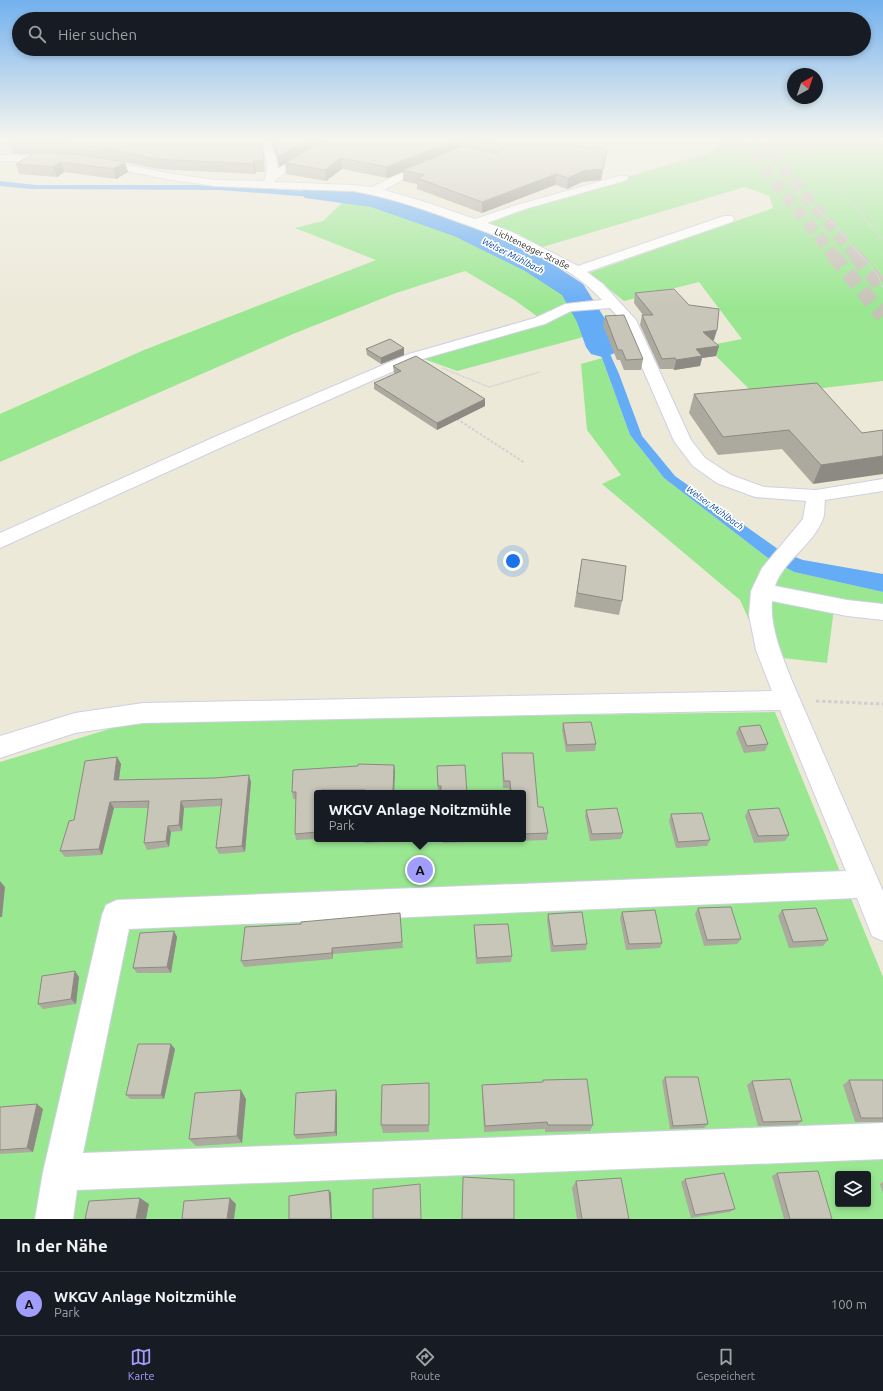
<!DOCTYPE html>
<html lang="de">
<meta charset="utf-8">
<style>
:root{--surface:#171b24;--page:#242831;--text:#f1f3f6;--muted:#9ea1a6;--line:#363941;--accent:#a19dfa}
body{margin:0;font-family:Ubuntu,sans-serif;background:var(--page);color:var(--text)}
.controls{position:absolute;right:12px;bottom:12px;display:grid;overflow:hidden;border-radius:4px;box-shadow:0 2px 6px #0003}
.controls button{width:36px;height:36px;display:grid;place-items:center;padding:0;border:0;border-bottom:1px solid var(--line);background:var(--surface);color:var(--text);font:20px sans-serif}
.compass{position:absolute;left:787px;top:68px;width:36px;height:36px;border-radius:50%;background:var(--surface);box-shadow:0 2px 6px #0003;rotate:40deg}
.you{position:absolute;left:513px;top:561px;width:14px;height:14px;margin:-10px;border:3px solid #fff;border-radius:50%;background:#1a73e8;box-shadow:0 0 0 6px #1a73e833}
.badge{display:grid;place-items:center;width:26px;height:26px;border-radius:50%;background:var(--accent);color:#111;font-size:13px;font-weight:700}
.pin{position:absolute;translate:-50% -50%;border:2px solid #fff;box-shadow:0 1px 4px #0006}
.popup{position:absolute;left:314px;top:790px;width:212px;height:52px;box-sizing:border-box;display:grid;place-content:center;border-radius:4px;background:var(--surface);filter:drop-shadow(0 1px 3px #0005);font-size:13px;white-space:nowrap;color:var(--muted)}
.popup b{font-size:15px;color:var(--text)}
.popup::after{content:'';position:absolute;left:50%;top:100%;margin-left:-8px;border:8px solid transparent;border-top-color:var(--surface)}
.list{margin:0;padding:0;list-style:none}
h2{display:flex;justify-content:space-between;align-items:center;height:52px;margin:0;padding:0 16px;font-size:17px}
h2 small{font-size:13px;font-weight:400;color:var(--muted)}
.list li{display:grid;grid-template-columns:26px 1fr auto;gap:12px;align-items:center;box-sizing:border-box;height:64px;padding:0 16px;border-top:1px solid var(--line)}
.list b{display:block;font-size:15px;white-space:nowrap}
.list p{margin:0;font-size:13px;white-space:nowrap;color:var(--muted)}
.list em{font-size:13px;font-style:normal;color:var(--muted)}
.icon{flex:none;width:22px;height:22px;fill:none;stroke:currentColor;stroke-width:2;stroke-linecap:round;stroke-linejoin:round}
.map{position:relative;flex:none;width:883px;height:1219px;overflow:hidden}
.search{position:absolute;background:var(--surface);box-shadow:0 2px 6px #0003;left:12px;right:12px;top:12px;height:44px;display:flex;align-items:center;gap:10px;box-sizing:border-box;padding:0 14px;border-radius:22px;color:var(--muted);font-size:15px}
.sheet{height:116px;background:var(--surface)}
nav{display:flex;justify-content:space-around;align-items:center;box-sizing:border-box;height:56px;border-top:1px solid var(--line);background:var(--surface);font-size:11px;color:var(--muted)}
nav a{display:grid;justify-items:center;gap:2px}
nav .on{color:var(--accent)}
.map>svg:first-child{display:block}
</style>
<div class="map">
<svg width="883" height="1219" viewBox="0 0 883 1219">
<rect width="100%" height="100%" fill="#ece9d9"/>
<path fill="#9ae792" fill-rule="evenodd" d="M717,138H883V381L756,396L706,346L742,339L699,282L624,301L589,273L773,208L769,196L745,187L539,248L479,221L708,153L718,147Z
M343,202L369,203L458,232L528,265L567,290L578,306L591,335L457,371L416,356L542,320L516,301L465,271L396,293L293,334L0,462V414L144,350L376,260L295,228L323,221Z
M602,358L630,435L664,478L768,558L794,572L883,592V607L835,601L827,663L765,656L740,600L602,484L621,475L587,430L581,364Z
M775,712L883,977V1219H0V762L136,721ZM317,793H523V839H317ZM838,1174H868V1204H838Z"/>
<path fill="#65acf6" d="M0,181L36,185H198L308,191L375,200L463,231L535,265L573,290L589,307L619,374L642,436L675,476L782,552L803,560L883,574V592L794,572L768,558L664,478L630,435L602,358L578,306L567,290L528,265L458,232L369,203L338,201L311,197L220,190L31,189L0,186Z"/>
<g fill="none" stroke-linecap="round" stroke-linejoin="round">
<path fill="#65acf6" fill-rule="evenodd" d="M313,186L383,195L472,226L545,259L583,284L607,322L618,347L613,354L602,357L591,354L586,347L577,322L562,295L525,271L454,236L371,207L305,198L301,193L305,188Z"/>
<path stroke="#c5c3b6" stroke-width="12" stroke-dasharray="12 5.5" stroke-linecap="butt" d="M744,138L777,184L834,256
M761,138L805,195L856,256"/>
<path stroke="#c5c3b6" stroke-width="15" stroke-dasharray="15 8" stroke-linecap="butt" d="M833,255L883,316
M855,255L883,288"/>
<g stroke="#d0cfe3" stroke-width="2">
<path id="minor" d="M257,138H267L275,155L278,169C299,156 329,136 354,138L352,140L311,157L276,179L274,182L354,185L372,187L396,175L427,163H435L436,165L435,167L404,179L384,190L422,201L475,219L517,205L619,176H627L628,178L627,180L525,209L487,223L512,232L578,266L724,216H732L734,219L732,222L587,272L603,284L636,320L691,440L705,458L731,475L764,487L816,490L883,479V491L825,500C824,506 825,514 823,519C813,545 784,560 775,586L847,600L883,604V620L847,616L772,601C770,629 782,655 792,681L883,891V941L872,936L857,898L129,929L83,1153L883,1123V1159L77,1190L73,1219H35L43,1172L102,915L106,905L117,900L846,871L780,710L143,723L75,733L0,758V736L75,713L143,703L772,691L756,650L749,615L751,591L762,568L803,519L806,501L755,497L717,483L693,466L674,441L622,321L610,308L571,311L545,324L419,360L231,443L0,548V533L219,435L409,354L535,318L565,304L602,300C567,261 502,237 453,220C421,208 388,197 354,191L215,186L172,180L97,165L92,162L97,159L172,174L215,180L264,181C271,166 265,152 257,138Z
M0,155L55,156L60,159L55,162L0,161Z"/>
</g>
<path stroke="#d0d0d0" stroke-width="1.5" stroke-dasharray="1.5 1" stroke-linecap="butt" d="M759,138L774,151L787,168L790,180L802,198L833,223L877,274L883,288
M797,138L883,240
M639,173L715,153L725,148L722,138
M442,368L489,387L540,372"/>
<path stroke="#d0d0d0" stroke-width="2" stroke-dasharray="2.5 2" stroke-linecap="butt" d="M457,419L525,463"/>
<path stroke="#d0d0d0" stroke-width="3" stroke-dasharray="3.5 2.5" stroke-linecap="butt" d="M816,701L883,704"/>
<use href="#minor" fill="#fff" fill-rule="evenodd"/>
</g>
<path fill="#aca99f" d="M259,138L265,170V172H256L255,174L158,169L125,162L128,172L116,179L64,172L57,177L19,174L16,164L33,154H13L10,143Z
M269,138H496L500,139L607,150L601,180L582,182L567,189L555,185L482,213L417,189V184L403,181V172L387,178L342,169L326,181L286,174L285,163H286L279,167L276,154Z
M635,293L714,340H713L716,356L702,358L700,366L674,370L673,369H660L640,325L642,315H643L634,303Z
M605,316L643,359L641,370H624L620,360H617L603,326Z
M404,348V355L381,364L367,355L366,349Z
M393,366L485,406L437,430L374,389V383L395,374L394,373Z
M694,394L862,433L813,484L782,449L718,455L689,413Z
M582,559L622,601L619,615L574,607Z
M563,723L596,744L595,751L566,752L562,730Z
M739,727L768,744L765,751L744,753L736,733Z
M502,753L538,807L548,833L547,840L515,841V839H523V793H509V788H503L502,760Z
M117,757L121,764L119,780L251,782L245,852L219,854L216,848L221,806L184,808L182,831L171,832L169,847L147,850L144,843L148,808H114L102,855L65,857L60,851L74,820Z
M394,765L395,771L394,793H317V839L296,840L295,834L296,799H293L292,792Z
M437,773L467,793H438Z
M586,810L623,833L621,839L590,841L585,816Z
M748,810L789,835L785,841L754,843L745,816Z
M671,814L710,840L707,846L676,848L669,821Z
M364,839H402V841L365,843Z
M443,839H471V842L443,843Z
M698,908L741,939L737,944L704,946L695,914Z
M782,910L828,940L823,946L789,948L778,916Z
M622,912L662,943L660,948L626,950L620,918Z
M400,913L403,948L333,954V959L244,967L241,961L301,924Z
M548,914L587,944L586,950L551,952L547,920Z
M474,925L512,956L511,962L476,964L474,931Z
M174,931L177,937L171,973H137L133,968Z
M79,977L76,1004L43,1009L38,1004Z
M175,1049L164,1099H130L126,1095Z
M665,1077L708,1124L704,1128L670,1129L662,1081Z
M543,1080L593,1125L590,1131L545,1132V1129L484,1132L482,1091V1085L543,1082Z
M849,1080H883V1122H855L843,1085Z
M752,1081L802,1121L797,1125L758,1126L747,1085Z
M336,1090L337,1095V1136L296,1139L294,1135Z
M429,1092V1132L383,1133L381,1125Z
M246,1099L242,1143L196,1146L189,1139Z
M0,1107L43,1109L33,1152L0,1154Z
M777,1173L832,1219H784L772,1176Z
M685,1179L735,1209L730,1212L691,1218L681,1182Z
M576,1181L629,1219H577L572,1188Z
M883,1182V1193L880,1184Z"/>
<path fill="#8c8a82" d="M312,138H340L324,142L279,167L278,156Z
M461,138H462V148L403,170V172L387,178L386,167Z
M607,150L601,180L582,182L567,189L568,178Z
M341,158L342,169L326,181L325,170Z
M254,161L256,172L255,174L253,164Z
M61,162L64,172L57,177L53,167Z
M125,162L128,172L116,179L113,169Z
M556,174L555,185L482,213V202Z
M717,330L714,340L701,342L703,332Z
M719,346L716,356L702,358L700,366L674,370L676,360L696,349Z
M404,348V355L381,364V358Z
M485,399V406L437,430V423Z
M883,456V474L813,484L821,465Z
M117,757L121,764L118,786L114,780Z
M394,765L395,771L394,793H393Z
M249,775L251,782L245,852L242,846Z
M181,801L184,808L182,831L179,825Z
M110,802L114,808L102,855L99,849Z
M168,826L171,832L169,847L166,841Z
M0,881L5,887L2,917H0Z
M174,931L177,937L171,973L167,967Z
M332,948L333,954V959L332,953Z
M75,971L79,977L76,1004L71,999Z
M171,1044L175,1049L164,1099L161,1095Z
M241,1090L246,1099L242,1143L237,1136Z
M336,1090L337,1095V1136L335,1132Z
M37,1104L43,1109L33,1152L27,1148Z
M329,1190L331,1193L332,1219H331Z
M140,1198L149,1204L146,1219H136Z
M230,1198L236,1204L234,1219H227Z"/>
<path fill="#c8c5b9" stroke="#8c8a82" d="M18,138H259L262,144L264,159V161H254L253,164L155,159L115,150L74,144L10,143Z
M272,138H312L278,156L275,144Z
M335,138H461L386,167L341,158L325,170L285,163L311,148Z
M466,138H496L500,139L502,138H546L590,148L593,146L607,150L603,169L583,171L568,178L556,174L482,202L417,178L424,175L403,170L463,146L497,153L504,149L502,145Z
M34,153L74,154L125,162L113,169L61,162L53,167L16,164Z
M674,289L689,305L719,309L717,330L703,332L719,346L696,349L702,356L676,360L675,358L662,359L642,315H653L635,293Z
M624,315L643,359L626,360L622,350H618L605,316Z
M390,339L404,348L381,358L366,349Z
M416,356L485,399L437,423L374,383L401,371L393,366Z
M817,383L862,433L883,430V456L821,465L789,430L723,437L694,394Z
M582,559L626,566L622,601L577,593Z
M591,722L596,744L567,745L563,723Z
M760,725L768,744L747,746L739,727Z
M502,753H533L538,807H543L548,833L523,834V793H511L510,781H504Z
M117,757L114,780L215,778L249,775L242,846L216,848L222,799L181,801L179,825L168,826L166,841L144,843L149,801L110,802L99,849L60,851L69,821L74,820L85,761Z
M358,764L394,765L393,793H365V790H321V793H317V832L295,834L296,792H292L293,770L358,766Z
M465,765L467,793H441V786H438L437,766Z
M617,808L623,833L592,834L586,810Z
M779,808L789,835L758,836L748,810Z
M702,813L710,840L678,842L671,814Z
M731,907L741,939L707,940L698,908Z
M816,908L828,940L793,942L782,910Z
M655,910L662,943L629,944L622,912Z
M582,912L587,944L553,946L548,914Z
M400,913L402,942L332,948V953L241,961L245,927L301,924V922Z
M508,924L512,956L477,958L474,925Z
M174,931L167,967L133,968L140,933Z
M75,971L71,999L38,1004L42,976Z
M138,1044H171L161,1095H126Z
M665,1077H698L708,1124L673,1126Z
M587,1079L593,1125H548L547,1122L485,1126L482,1085L543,1082V1080Z
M790,1079L802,1121L763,1122L752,1081Z
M849,1080H883V1118H861Z
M429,1083V1125H381L382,1085Z
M241,1090L237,1136L189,1139L195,1093Z
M336,1090L335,1132L294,1135L296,1093Z
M37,1104L27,1148L0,1150V1107Z
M818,1171L832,1219H790L777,1173Z
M724,1173L735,1209L695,1215L685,1179Z
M463,1177L514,1180V1219H462Z
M621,1178L629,1219H582L576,1181Z
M420,1184L421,1219H373V1189Z
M329,1190L331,1219H289V1196Z
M140,1198L136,1219H85L89,1201Z
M230,1198L227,1219H182L184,1201Z"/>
<linearGradient id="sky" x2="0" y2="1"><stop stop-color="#73b1ee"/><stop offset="0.45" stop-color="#f6f5ee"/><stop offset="1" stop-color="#f6f5ee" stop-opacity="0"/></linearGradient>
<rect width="883" height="308" fill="url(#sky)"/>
<g text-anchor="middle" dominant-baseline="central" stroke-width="3.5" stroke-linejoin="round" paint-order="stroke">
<g font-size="9" fill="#292929" stroke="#fff">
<text transform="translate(532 249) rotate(26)">Lichtenegger Straße</text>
</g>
<g font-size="9" font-style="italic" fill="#0445a1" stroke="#fff">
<text transform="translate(513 256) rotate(27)">Welser Mühlbach</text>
<text transform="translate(715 508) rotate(36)">Welser Mühlbach</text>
</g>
</g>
</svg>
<div class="controls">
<button><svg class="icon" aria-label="layers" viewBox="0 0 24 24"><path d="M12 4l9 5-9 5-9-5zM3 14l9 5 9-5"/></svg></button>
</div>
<svg class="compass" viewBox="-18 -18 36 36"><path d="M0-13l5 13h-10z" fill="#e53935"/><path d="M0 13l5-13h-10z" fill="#9ea1a6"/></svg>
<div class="you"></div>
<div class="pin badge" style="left:420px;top:870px">A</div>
<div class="popup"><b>WKGV Anlage Noitzmühle</b>Park</div>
<div class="search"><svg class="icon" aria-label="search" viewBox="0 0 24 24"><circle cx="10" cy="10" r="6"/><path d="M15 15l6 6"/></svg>Hier suchen</div>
</div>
<section class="sheet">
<h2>In der Nähe<small></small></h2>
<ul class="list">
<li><span class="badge">A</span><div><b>WKGV Anlage Noitzmühle</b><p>Park</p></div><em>100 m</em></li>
</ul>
</section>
<nav>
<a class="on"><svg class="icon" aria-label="map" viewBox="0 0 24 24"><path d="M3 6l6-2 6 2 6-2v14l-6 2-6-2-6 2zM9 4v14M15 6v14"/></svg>Karte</a>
<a><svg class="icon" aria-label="directions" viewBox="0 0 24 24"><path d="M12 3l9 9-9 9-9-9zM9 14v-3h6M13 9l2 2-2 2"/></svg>Route</a>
<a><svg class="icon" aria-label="saved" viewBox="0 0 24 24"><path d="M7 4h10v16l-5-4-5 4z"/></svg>Gespeichert</a>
</nav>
